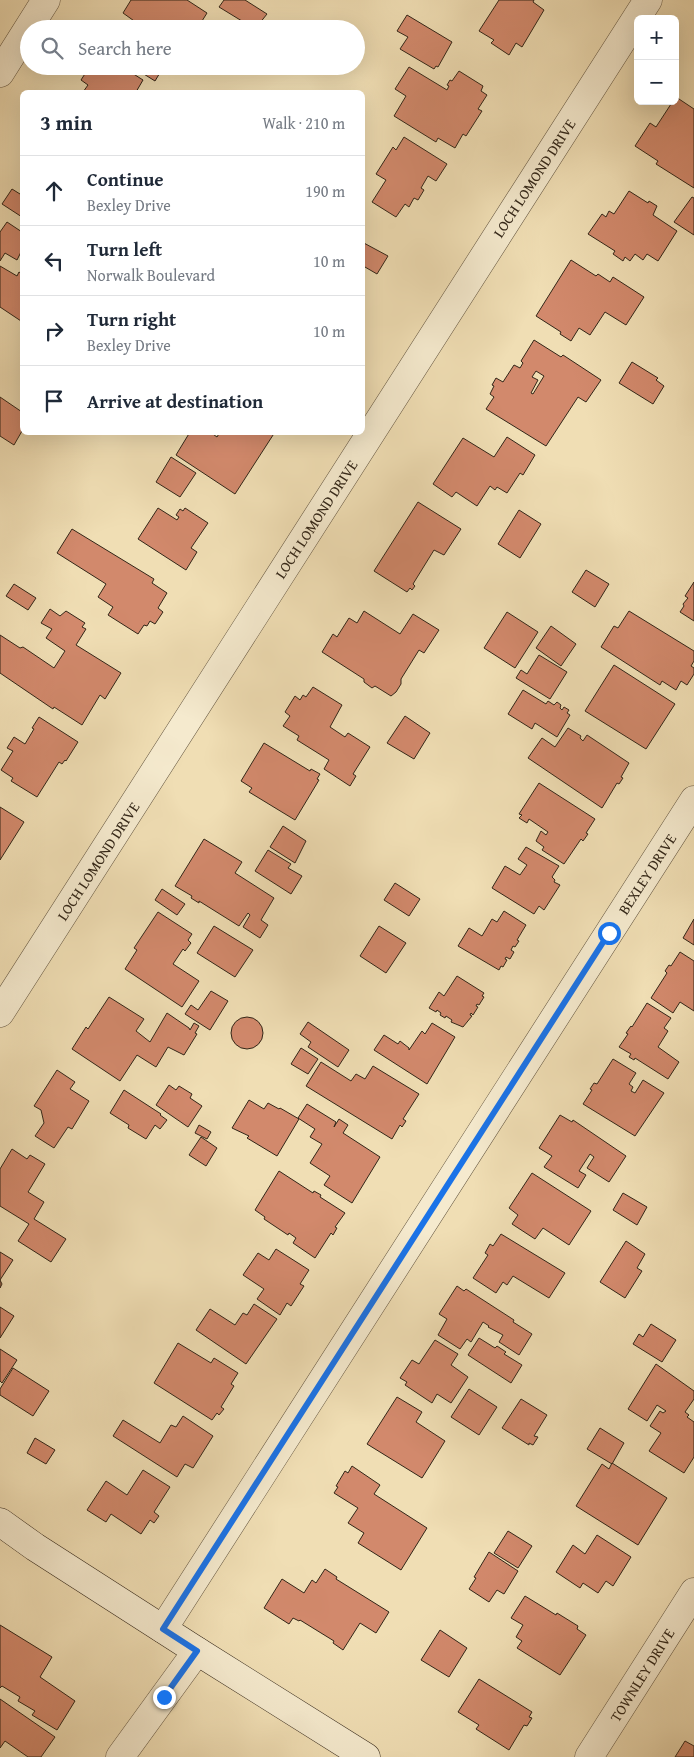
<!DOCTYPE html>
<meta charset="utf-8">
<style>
:root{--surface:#fff;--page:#f2f2f3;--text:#1f2937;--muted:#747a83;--line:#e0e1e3}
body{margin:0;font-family:"Gentium Book Plus",serif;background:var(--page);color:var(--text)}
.controls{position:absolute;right:15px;top:15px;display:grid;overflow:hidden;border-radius:8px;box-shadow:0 5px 20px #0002}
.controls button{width:45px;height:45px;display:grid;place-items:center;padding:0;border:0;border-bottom:1px solid var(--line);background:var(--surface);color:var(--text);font:25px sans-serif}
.stop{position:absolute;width:15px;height:15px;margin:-11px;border:4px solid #1a73e8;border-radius:50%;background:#fff}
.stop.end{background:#1a73e8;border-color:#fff;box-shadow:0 1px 5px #0008}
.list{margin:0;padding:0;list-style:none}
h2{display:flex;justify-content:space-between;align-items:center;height:65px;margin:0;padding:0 20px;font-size:21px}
h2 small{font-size:16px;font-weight:400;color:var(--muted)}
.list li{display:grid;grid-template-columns:32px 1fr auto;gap:15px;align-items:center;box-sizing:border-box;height:70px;padding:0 20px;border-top:1px solid var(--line)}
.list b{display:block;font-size:19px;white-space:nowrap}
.list p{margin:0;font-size:16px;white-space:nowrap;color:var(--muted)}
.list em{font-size:16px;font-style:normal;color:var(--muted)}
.icon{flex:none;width:28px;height:28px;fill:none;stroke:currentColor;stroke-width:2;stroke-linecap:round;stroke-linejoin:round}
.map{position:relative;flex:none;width:694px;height:1757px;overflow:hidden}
.search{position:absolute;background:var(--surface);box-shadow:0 5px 20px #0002;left:20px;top:20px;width:345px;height:55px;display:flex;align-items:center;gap:12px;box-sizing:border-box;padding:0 18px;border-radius:28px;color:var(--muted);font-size:19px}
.panel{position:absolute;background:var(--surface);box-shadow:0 5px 20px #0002;left:20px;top:90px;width:345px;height:345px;border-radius:8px}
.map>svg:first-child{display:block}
</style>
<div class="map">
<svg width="694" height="1757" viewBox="0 0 694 1757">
<rect width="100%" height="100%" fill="#f0deb4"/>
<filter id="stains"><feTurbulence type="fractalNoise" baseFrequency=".004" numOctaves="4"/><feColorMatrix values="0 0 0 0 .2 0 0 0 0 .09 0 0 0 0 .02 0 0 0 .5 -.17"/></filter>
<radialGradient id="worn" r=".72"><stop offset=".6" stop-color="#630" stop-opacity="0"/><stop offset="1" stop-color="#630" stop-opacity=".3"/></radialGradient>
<path fill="#d2896c" stroke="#322618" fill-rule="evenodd" d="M131,0H187L207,13L197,29H134L137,23L123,13Z
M224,0H245L267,14L255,29L219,7Z
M499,0H534L533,2L544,10L522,47L516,43L509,55L491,43L494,40L479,31Z
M407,15L452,42L438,67L436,66L434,69L400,49L408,37L397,31Z
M90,66H121L143,80L136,92H83L88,85L81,80Z
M131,66H164L155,81Z
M409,67L447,90L449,86L447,85L450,80L452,81L459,71L483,86L481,91L487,95L478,109L482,111L466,136L463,134L455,148L438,138L436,142L394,116L406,96L395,89Z
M676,97L694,109V188L656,164L658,161L635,146L650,123L656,127L673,101H675Z
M404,137L447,164L436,181L428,176L421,188L424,190L418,200L414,198L409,207L405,204L396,217L372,202L386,180L376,174L393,147L396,150Z
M12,189L20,194L22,190V217L2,204Z
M629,191L648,203L649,201L657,206L653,215L677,231L658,261L647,254L643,260L635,254L630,261L625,257L623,261L613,254L615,251L588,234L602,214L606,217L609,211L614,214Z
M692,197L694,198V235L674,222Z
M7,222L22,232V250L17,260L5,253L0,261V232Z
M362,242L388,256L377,274L365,267L362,271Z
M571,260L596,276L598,274L610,282L613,277L644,297L626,325L605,312L590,335L579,328L571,341L560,334L561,332L536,316Z
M0,266L17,276L19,272L22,274V318L21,321L0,307Z
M534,340L561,357L563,355L601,380L586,402L578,397L546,446L486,409L494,397L490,394L494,386L492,385L496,378L503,382L514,365L520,368L523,363L521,361ZM536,371L544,376L533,394L531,393L538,380L532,377Z
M632,362L658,378L656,380L664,386L653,404L619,383Z
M0,397L22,412V431L14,445L0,436Z
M190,432H210L217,437L220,432H275L235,494L176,455Z
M507,437L535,455L523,475L520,473L507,493L497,487L495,490L490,486L477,506L456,492L452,497L433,484L463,438L494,457Z
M171,457L196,473L180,497L156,482Z
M418,502L461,529L444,555L434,550L413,584L415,586L412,590L410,588L407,592L374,571Z
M158,508L177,520L179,517L176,515L180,509L183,511L185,508L208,523L191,548L197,552L186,570L138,539Z
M519,510L541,524L520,558L498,544Z
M72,529L154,579L152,583L167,593L158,608L163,612L155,624L150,621L147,626L144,625L138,634L108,615L113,607L98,597L106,584L57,553Z
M586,570L609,584L595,607L572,592Z
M694,582V621L680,612L684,606L683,604L688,598L685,596Z
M14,584L36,598L28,610L6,596Z
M50,609L60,616L66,611L85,623L82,627L86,629L76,645L121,673L105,699L100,695L82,725L54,707L53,709L0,673V635L20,648L23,647L54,668L65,651L46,638L52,629L41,623Z
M364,611L400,634L413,614L439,630L424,653L419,650L401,679V684L396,692L391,696L375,686L372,688L364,682V679L322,652L333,634L337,637L349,618L357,623Z
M629,611L694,651V661L691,666L694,668V674L687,685L681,681L676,690L662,681L660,685L601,647L614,626L618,628Z
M507,612L538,632L515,668L484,648Z
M551,626L576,644L561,666L536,648Z
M539,655L567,672L550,699L516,678L521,670L527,674Z
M614,665L675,704L646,749L585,711Z
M313,687L342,705L330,727L345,737L348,733L370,747L353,774L356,776L350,786L324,769L329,760L297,740L299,736L283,726L290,716L285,712L295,696L300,700L303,695L306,697Z
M523,690L546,704L548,701L554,705L557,702L561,705L560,708L562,710L564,707L569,710L567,713L570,715L557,737L535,723L532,729L508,714Z
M405,716L430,733L414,759L387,743Z
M39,717L78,742L66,761L65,760L62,764L59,762L37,797L11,781L13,778L1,770L13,751L7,748L14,737L25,744L34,729L32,728Z
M568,728L581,736L580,738L583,741L587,735L629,763L621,777L623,778L619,784L617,783L602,808L528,758L542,738L555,747Z
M264,743L310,771L311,769L320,774L317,779L319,780L295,820L249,792L252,788L241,781Z
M539,783L595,819L586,833L588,834L583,841L581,839L564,864L542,850L544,847L536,841L541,831L546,835L548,832L529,819L527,823L519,818L522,815L519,814Z
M0,807L24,822L0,860Z
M283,826L306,841L295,863L270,847Z
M204,839L242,862L235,873L274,898L261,920L268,925L260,938L243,927L250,915L248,913L239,926L199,901V903L191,898L192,896L175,886Z
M526,847L559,866L552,877L555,880L554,882L560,885L544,910L539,906L534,914L492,888L505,866L520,875L527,865L518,859Z
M268,850L291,864L288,868L302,876L291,894L255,871Z
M395,883L420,899L409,916L384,900Z
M162,889L185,904L177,915L155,900Z
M504,911L526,925L517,940L519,941L515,947L513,946L511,950L514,952L510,959L506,957L505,959L507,960L503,967L501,966L499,970L458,946L469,928L482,936L492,919L497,922Z
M158,912L192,934L188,940L191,943L185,951L183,949L173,964L199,981L182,1007L125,969L137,950L134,948Z
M694,919V945L683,938Z
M214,926L253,950L235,977L197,953Z
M379,926L406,943L386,973L360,956Z
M680,952L694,961V1011L680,1002L673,1013L651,998L667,973L665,971L669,965L671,966Z
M457,976L484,993L482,996L484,997L479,1005L477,1004L476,1006L478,1007L473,1015L471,1013L470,1015L472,1016L463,1027L451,1022L452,1020L446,1016L445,1018L440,1015L441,1013L437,1010L436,1012L429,1008L439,992L444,996Z
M211,991L228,1001L210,1030L185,1014L191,1005L198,1010Z
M109,997L144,1019L136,1031L150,1042L167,1013L189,1028L190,1030L194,1023L199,1026L195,1033L197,1034L184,1055L168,1047L156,1067L137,1055L120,1081L72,1049L86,1027L88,1029Z
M647,1003L671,1018L664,1028L668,1031L658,1047L679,1062L668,1079L635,1058L634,1060L629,1057L631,1054L619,1047L628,1034L626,1033L631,1026L632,1027Z
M231 1033a16 16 0 1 1 32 0a16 16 0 1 1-32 0Z
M308,1022L349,1050L338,1067L308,1047L311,1042L300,1034Z
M432,1023L455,1037L427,1084L374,1050L384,1035L398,1044L400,1041L409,1048V1050L422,1031L425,1034Z
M301,1048L318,1059L308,1074L291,1064Z
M613,1059L636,1073L629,1084L633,1087L631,1091L635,1093L643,1080L664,1093L635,1136L583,1104L592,1090L590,1089L594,1083L597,1084Z
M321,1062L351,1081L356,1074L365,1079L373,1066L419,1094L403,1119L406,1121L402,1127L400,1125L392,1139L306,1086Z
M57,1070L75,1082L70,1089L89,1101L72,1129L68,1127L54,1148L35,1136L44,1123L41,1110L34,1106Z
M169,1085L176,1090L179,1086L192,1094L190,1098L202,1106L188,1127L156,1105Z
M124,1090L161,1114L160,1115L167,1120L160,1129L155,1125L146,1139L128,1128L129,1125L110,1113Z
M249,1100L264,1109L268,1103L279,1109L280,1108L299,1119L277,1156L247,1138L249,1136L232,1128Z
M307,1104L336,1122L334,1127L339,1119L348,1125L343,1133L380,1157L352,1203L324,1185L330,1176L310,1163L322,1144L310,1137L315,1129L298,1118Z
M560,1115L572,1122L573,1120L626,1156L609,1182L587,1168L594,1157L590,1154L579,1171L586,1175L578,1188L544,1167L552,1156L539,1148Z
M199,1125L211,1132L207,1139L195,1133Z
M201,1137L217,1148L206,1166L189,1155Z
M12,1149L27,1159L30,1155L45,1164L28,1192L44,1202L34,1219L66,1239L51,1262L18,1241L29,1224L0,1206V1169Z
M279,1171L313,1193L314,1191L321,1195L320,1197L345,1213L335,1227L337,1228L333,1235L331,1233L315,1258L293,1243L296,1238L289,1233L288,1235L264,1219L265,1217L255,1210Z
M532,1173L591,1211L569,1245L543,1228L535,1239L512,1224L518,1215L509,1208Z
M623,1193L647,1207L637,1225L613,1210Z
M501,1234L565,1273L549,1298L513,1276L507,1285L503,1282L496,1293L473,1278L488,1255L485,1253L490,1244L493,1246Z
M626,1241L645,1254L637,1268L642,1271L625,1298L600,1282Z
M276,1249L309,1270L300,1284L304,1286L291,1306L287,1303L280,1315L257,1299L264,1289L243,1275L258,1253L269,1260Z
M0,1252L13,1260L0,1280L2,1284L0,1288Z
M457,1286L464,1291L466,1289L514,1320L513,1322L532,1334L519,1355L499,1342L503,1335L488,1327L489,1326L483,1322L471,1342L467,1339L460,1349L438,1335L447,1319L439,1314Z
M254,1304L277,1319L246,1364L196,1330L210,1309L235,1325L243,1313L247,1315Z
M0,1307L14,1316L0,1338Z
M651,1324L676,1340L662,1362L633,1344L639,1334L643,1337Z
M479,1338L495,1348L497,1346L506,1352L504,1354L522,1365L511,1383L468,1355Z
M435,1340L458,1354L451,1365L468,1377L451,1403L437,1394L432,1403L405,1385L407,1382L400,1378L412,1360L419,1364Z
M178,1343L211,1363L214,1358L238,1373L231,1384L234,1386L221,1407L224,1409L219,1415L217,1413L212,1420L154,1383Z
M0,1349L17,1360L2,1383L0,1381Z
M656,1364L694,1391V1399L685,1412L689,1415L687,1417L694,1422V1457L684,1473L649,1451L661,1433L650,1426L660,1411L663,1413L666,1411L657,1405L647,1421L628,1409Z
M13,1368L49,1391L33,1416L0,1395V1389Z
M469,1389L497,1407L479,1435L451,1417Z
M397,1397L422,1412L416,1422L445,1441L422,1478L367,1444Z
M521,1399L547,1415L534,1436L538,1437L533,1445L529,1443V1445L502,1428Z
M183,1416L213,1436L193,1468L185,1464L177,1477L113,1436L123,1420L160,1443L171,1425L176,1427Z
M600,1428L624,1443L612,1464L587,1449Z
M35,1438L55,1450L46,1464L27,1453Z
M612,1463L667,1498L638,1545L576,1506L602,1464L609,1469Z
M352,1466L380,1485L374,1494L427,1528L401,1570L358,1543L364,1533L348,1523L358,1508L334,1493L338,1487L336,1486L345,1471L348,1473Z
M143,1470L170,1487L154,1512L159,1516L154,1523L150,1520L141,1534L111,1514L106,1522L87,1510L106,1481L127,1495Z
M508,1531L532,1546L518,1568L494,1553Z
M597,1535L631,1557L613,1586L606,1581L598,1593L583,1583L580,1588L556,1572L573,1545L585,1554Z
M489,1552L518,1571L504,1594L497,1590L489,1602L469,1589L476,1578L474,1577Z
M325,1569L337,1577L336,1579L389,1612L376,1633L360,1623L343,1650L333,1643L334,1641L300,1620L299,1621L293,1618L289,1624L264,1608L282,1579L304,1593L312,1580L316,1583Z
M525,1596L556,1615L557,1613L578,1626L577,1629L586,1635L560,1675L517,1648L522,1641L516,1637L523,1625L511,1618Z
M0,1625L52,1657L40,1677L75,1701L57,1730L32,1715L35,1711L18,1701L20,1697L2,1686L0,1688Z
M440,1630L467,1648L449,1677L421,1660Z
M479,1679L532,1712L529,1717L532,1718L527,1726L524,1725L509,1750L476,1729L479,1725L458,1712Z
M0,1699L55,1737L41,1757H28L5,1741L0,1748Z
M685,1741L694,1746V1757H675Z"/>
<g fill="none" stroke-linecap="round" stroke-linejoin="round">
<g stroke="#62543f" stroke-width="29">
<path id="street" d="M0,73L46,0
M0,1013L648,0
M163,1629L694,800
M120,1757L197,1651
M589,1757L694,1592"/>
</g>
<g stroke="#322618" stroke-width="29">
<path id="secondary" d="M0,1522L35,1547L197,1651L366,1757"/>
</g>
<use href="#street" stroke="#f5eace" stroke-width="28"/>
<use href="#secondary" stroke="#f5eace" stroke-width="28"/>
</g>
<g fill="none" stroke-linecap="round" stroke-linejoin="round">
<path stroke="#1a73e8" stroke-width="6" d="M164,1697L197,1651L163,1629L609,933"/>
</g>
<g text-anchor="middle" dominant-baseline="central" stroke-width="4" stroke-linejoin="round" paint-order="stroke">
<g font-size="15" fill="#322618" stroke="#f5eace">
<text transform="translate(534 178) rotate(-57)">LOCH LOMOND DRIVE</text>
<text transform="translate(316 519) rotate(-57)">LOCH LOMOND DRIVE</text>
<text transform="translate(98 861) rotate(-57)">LOCH LOMOND DRIVE</text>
<text transform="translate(647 874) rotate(-57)">BEXLEY DRIVE</text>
<text transform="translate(642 1675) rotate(-58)">TOWNLEY DRIVE</text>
</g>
</g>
<rect width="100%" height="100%" filter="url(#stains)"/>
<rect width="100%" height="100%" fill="url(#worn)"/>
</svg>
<div class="controls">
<button>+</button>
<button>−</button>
</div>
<div class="stop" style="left:609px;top:933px"></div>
<div class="stop end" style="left:164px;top:1697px"></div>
<div class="search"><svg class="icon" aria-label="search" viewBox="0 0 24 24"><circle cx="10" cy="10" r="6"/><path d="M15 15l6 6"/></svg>Search here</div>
<section class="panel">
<h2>3 min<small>Walk · 210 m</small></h2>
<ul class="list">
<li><svg class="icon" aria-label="ahead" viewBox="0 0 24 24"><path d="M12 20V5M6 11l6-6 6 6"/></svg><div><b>Continue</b><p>Bexley Drive</p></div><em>190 m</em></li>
<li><svg class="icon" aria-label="left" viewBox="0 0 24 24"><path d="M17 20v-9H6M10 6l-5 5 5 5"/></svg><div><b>Turn left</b><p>Norwalk Boulevard</p></div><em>10 m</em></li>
<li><svg class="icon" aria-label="right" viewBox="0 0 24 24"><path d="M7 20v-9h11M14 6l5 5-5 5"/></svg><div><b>Turn right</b><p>Bexley Drive</p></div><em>10 m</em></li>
<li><svg class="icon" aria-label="arrive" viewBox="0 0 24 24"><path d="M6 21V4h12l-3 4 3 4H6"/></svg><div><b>Arrive at destination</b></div></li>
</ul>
</section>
</div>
